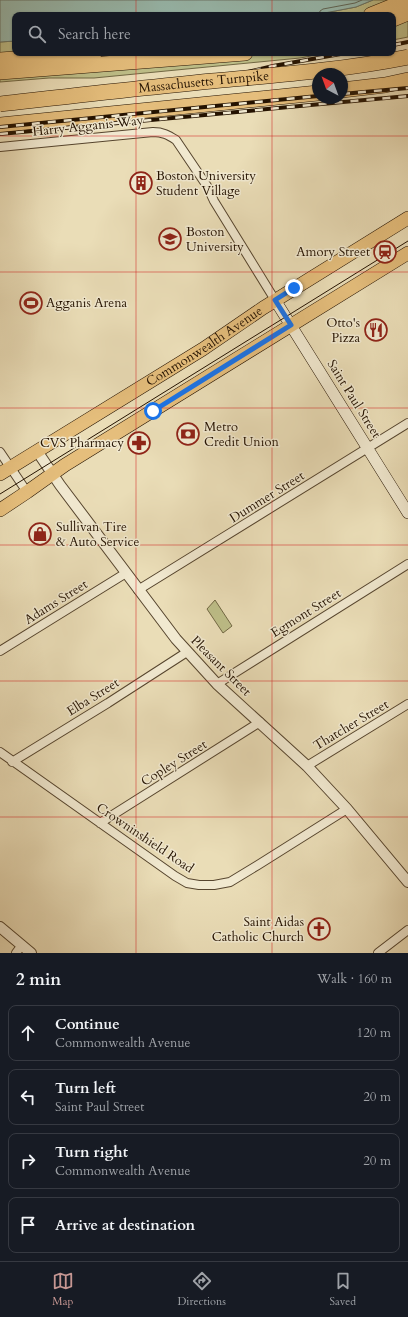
<!DOCTYPE html>
<meta charset="utf-8">
<style>
:root{--surface:#171b24;--page:#242831;--text:#f1f3f6;--muted:#9ea1a6;--line:#363941;--accent:#c59692}
body{margin:0;font-family:Cardo,serif;background:var(--page);color:var(--text)}
.compass{position:absolute;left:312px;top:68px;width:36px;height:36px;border-radius:50%;background:var(--surface);box-shadow:0 1px 3px #0004;rotate:319deg}
.stop{position:absolute;width:12px;height:12px;margin:-9px;border:3px solid #1a73e8;border-radius:50%;background:#fff}
.stop.end{background:#1a73e8;border-color:#fff;box-shadow:0 1px 4px #0008}
.list{margin:0;padding:0;list-style:none}
h2{display:flex;justify-content:space-between;align-items:center;height:52px;margin:0;padding:0 16px;font-size:17px}
h2 small{font-size:13px;font-weight:400;color:var(--muted)}
.list li{display:grid;grid-template-columns:26px 1fr auto;gap:12px;align-items:center;box-sizing:border-box;height:56px;margin:0 8px 8px;padding:0 8px;border:1px solid var(--line);border-radius:8px}
.list b{display:block;font-size:15px;white-space:nowrap}
.list p{margin:0;font-size:13px;white-space:nowrap;color:var(--muted)}
.list em{font-size:13px;font-style:normal;color:var(--muted)}
.icon{flex:none;width:22px;height:22px;fill:none;stroke:currentColor;stroke-width:2;stroke-linecap:round;stroke-linejoin:round}
.map{position:relative;flex:none;width:408px;height:953px;overflow:hidden}
.search{position:absolute;background:var(--surface);box-shadow:0 1px 3px #0004;left:12px;right:12px;top:12px;height:44px;display:flex;align-items:center;gap:10px;box-sizing:border-box;padding:0 14px;border-radius:8px;color:var(--muted);font-size:15px}
.sheet{height:308px;background:var(--surface)}
nav{display:flex;justify-content:space-around;align-items:center;box-sizing:border-box;height:56px;border-top:1px solid var(--line);background:var(--surface);font-size:11px;color:var(--muted)}
nav a{display:grid;justify-items:center;gap:2px}
nav .on{color:var(--accent)}
.map>svg:first-child{display:block}
</style>
<div class="map">
<svg width="408" height="953" viewBox="0 0 408 953">
<rect width="100%" height="100%" fill="#eaddb7"/>
<filter id="stains"><feTurbulence type="fractalNoise" baseFrequency=".005" numOctaves="4"/><feColorMatrix values="0 0 0 0 .2 0 0 0 0 .09 0 0 0 0 .02 0 0 0 .5 -.17"/></filter>
<radialGradient id="worn" r=".72"><stop offset=".6" stop-color="#630" stop-opacity="0"/><stop offset="1" stop-color="#630" stop-opacity=".3"/></radialGradient>
<path fill="#bebf89" stroke="#716844" d="M373,0H408V37L393,40V15H314L356,7Z
M15,41V53H328L300,58L94,78H49L0,82V42Z
M215,600L232,626L223,633L207,609Z"/>
<path fill="#98bbb0" stroke="#6a776a" d="M0,0H373L356,7L314,15H15V41L0,42Z"/>
<g fill="none" stroke-linecap="round" stroke-linejoin="round">
<path stroke="#5e6658" stroke-width="1" d="M319,15L320,11L323,9L355,3L362,0"/>
<g stroke="#56452e" stroke-width="10">
<path id="minor" d="M0,147L153,132C163,132 168,135 176,140L207,186L214,201L275,300
M0,452L27,492
M138,590L408,423
M0,651L126,573
M217,684L408,564
M0,752L175,876L187,883L199,885H214L230,882L258,865L347,809
M12,762L108,703L187,652
M307,766L408,704
M100,823L260,722
M16,953L22,945
M378,953L408,930"/>
</g>
<g stroke="#56452e" stroke-width="12">
<path id="tertiary" d="M37,451L60,485L176,639L217,684L307,766L347,809L408,882
M0,927L31,953"/>
</g>
<g stroke="#241200" stroke-width="12">
<path id="secondary" d="M275,300L408,513"/>
</g>
<g stroke="#241200" stroke-width="14">
<g id="primary">
<path id="s1" d="M0,474L203,349L263,308L408,218"/>
<path d="M0,510L27,492L65,465L408,253"/>
</g>
</g>
<g stroke="#241200" stroke-width="16">
<path id="motorway" d="M371,15L408,0
M393,19L408,13
M0,60L94,53
M0,72L245,53
M342,90L385,85L408,80
M0,125L318,93"/>
</g>
<use href="#minor" stroke="#f1e9d0" stroke-width="8"/>
<use href="#tertiary" stroke="#f1e9d0" stroke-width="10"/>
<use href="#secondary" stroke="#f1e9d0" stroke-width="11"/>
<use href="#primary" stroke="#e5be7c" stroke-width="13"/>
<use href="#motorway" stroke="#e5be7c" stroke-width="15"/>
<path stroke="#241200" stroke-width="1" d="M0,494L408,241"/>
<g stroke="#241200" stroke-width="4">
<path id="rail" d="M393,45L408,42
M342,94L408,88
M0,106L155,91L196,84L273,66L346,53
M0,127L318,96
M0,134L408,96"/>
</g>
<use href="#rail" stroke="#f1e9d0" stroke-width="2.5" stroke-dasharray="8" stroke-linecap="butt"/>
<g stroke="#241200" stroke-width="16" stroke-linecap="butt">
<g id="motorway-bridge">
<path id="s2" d="M0,104C71,96 141,88 212,81C277,75 343,70 408,57"/>
</g>
</g>
<use href="#motorway-bridge" stroke="#e5be7c" stroke-width="15"/>
</g>
<g fill="none" stroke-linecap="round" stroke-linejoin="round">
<path stroke="#1a73e8" stroke-width="5" d="M153,411L291,325L275,300L294,288"/>
</g>
<path fill="none" stroke="#d62828" stroke-width="1" stroke-opacity="0.55" d="M136,0V15M272,0V15M136,53V953M272,53V953M0,136H408M0,272H408M0,408H408M0,545H408M0,681H408M0,817H408"/>
<defs>
<g id="building-ring" transform="scale(1.15)"><circle r="9.5" fill="#f1e9d0" stroke="#8f2418" stroke-width="1.5"/><path d="M-4-6H4V6H1V3H-1V6H-4ZM-2.5-4.3h1.7v1.8h-1.7ZM.8-4.3h1.7v1.8H.8ZM-2.5-1h1.7V.8h-1.7ZM.8-1h1.7V.8H.8Z" fill="#8f2418"/></g>
<g id="university-ring" transform="scale(1.15)"><circle r="9.5" fill="#f1e9d0" stroke="#8f2418" stroke-width="1.5"/><path d="M0-5L7-2L0 1L-7-2ZM-4 1L0 2.5L4 1V4Q0 6-4 4Z" fill="#8f2418"/></g>
<g id="station-ring" transform="scale(1.15)"><circle r="9.5" fill="#f1e9d0" stroke="#8f2418" stroke-width="1.5"/><path d="M-3-6H3Q5-6 5-4V2Q5 4 3 4L4.5 6H3L1.5 4h-3L-3 6H-4.5L-3 4Q-5 4-5 2V-4Q-5-6-3-6ZM-3.5-4v3h7v-3ZM-3.5 1v1.5H-2V1ZM2 1v1.5H3.5V1Z" fill="#8f2418"/></g>
<g id="stadium-ring" transform="scale(1.15)"><circle r="9.5" fill="#f1e9d0" stroke="#8f2418" stroke-width="1.5"/><path d="M0-5a6.5 5 0 1 0 0 10a6.5 5 0 1 0 0-10ZM-3.5-1.8h7v3.6h-7Z" fill="#8f2418"/></g>
<g id="restaurant-ring" transform="scale(1.15)"><circle r="9.5" fill="#f1e9d0" stroke="#8f2418" stroke-width="1.5"/><path d="M-5-6h1v4h1v-4h1v4h1v-4h1v5L-1.5 .5V6h-2V.5L-5-1ZM5-6V6H3V1.5H1.5Q1.5-4 5-6Z" fill="#8f2418"/></g>
<g id="bank-ring" transform="scale(1.15)"><circle r="9.5" fill="#f1e9d0" stroke="#8f2418" stroke-width="1.5"/><path d="M-6-4H6V4H-6ZM0-2.3a2.3 2.3 0 1 0 0 4.6a2.3 2.3 0 1 0 0-4.6Z" fill="#8f2418"/></g>
<g id="pharmacy-ring" transform="scale(1.15)"><circle r="9.5" fill="#f1e9d0" stroke="#8f2418" stroke-width="1.5"/><path d="M-2-6h4v4h4v4h-4v4h-4v-4h-4v-4h4Z" fill="#8f2418"/></g>
<g id="shop-ring" transform="scale(1.15)"><circle r="9.5" fill="#f1e9d0" stroke="#8f2418" stroke-width="1.5"/><path d="M-5-2.5h2.3a2.7 3.5 0 0 1 5.4 0H5L5.5 6h-11ZM-1.5-2.5h3a1.5 2.3 0 0 0-3 0Z" fill="#8f2418"/></g>
<g id="church-ring" transform="scale(1.15)"><circle r="9.5" fill="#f1e9d0" stroke="#8f2418" stroke-width="1.5"/><path d="M-1.2-6h2.4v3.5h3.3v2.4h-3.3V6h-2.4V-.1h-3.3v-2.4h3.3Z" fill="#8f2418"/></g>
</defs>
<g fill-rule="evenodd">
<use href="#building-ring" x="141" y="183"/>
<use href="#university-ring" x="170" y="239"/>
<use href="#station-ring" x="385" y="252"/>
<use href="#stadium-ring" x="31" y="303"/>
<use href="#restaurant-ring" x="376" y="330"/>
<use href="#bank-ring" x="188" y="434"/>
<use href="#pharmacy-ring" x="139" y="443"/>
<use href="#shop-ring" x="40" y="534"/>
<use href="#church-ring" x="319" y="929"/>
</g>
<g text-anchor="middle" dominant-baseline="central" stroke-width="3" stroke-linejoin="round" paint-order="stroke">
<g font-size="13" fill="#241200" stroke="#f1e9d0">
<text stroke="none"><textPath href="#s2" startOffset="205">Massachusetts Turnpike</textPath></text>
<text transform="translate(88 126) rotate(-6)">Harry Agganis Way</text>
<text stroke="none"><textPath href="#s1" startOffset="241">Commonwealth Avenue</textPath></text>
<text transform="translate(354 399) rotate(58)">Saint Paul Street</text>
<text transform="translate(267 497) rotate(-32)">Dummer Street</text>
<text transform="translate(56 602) rotate(-32)">Adams Street</text>
<text transform="translate(306 613) rotate(-32)">Egmont Street</text>
<text transform="translate(221 666) rotate(45)">Pleasant Street</text>
<text transform="translate(93 697) rotate(-32)">Elba Street</text>
<text transform="translate(351 725) rotate(-31)">Thatcher Street</text>
<text transform="translate(174 763) rotate(-32)">Copley Street</text>
<text transform="translate(145 838) rotate(34)">Crowninshield Road</text>
</g>
<g font-size="13" fill="#241200" stroke="#f1e9d0" text-anchor="start">
<text x="156" y="176">Boston University<tspan x="156" dy="15">Student Village</tspan></text>
<text x="186" y="232">Boston<tspan x="186" dy="15">University</tspan></text>
<text x="370" y="252" text-anchor="end">Amory Street</text>
<text x="46" y="303">Agganis Arena</text>
<text x="360" y="323" text-anchor="end">Otto's<tspan x="360" dy="15">Pizza</tspan></text>
<text x="204" y="427">Metro<tspan x="204" dy="15">Credit Union</tspan></text>
<text x="124" y="443" text-anchor="end">CVS Pharmacy</text>
<text x="56" y="527">Sullivan Tire<tspan x="56" dy="15">&amp; Auto Service</tspan></text>
<text x="304" y="922" text-anchor="end">Saint Aidas<tspan x="304" dy="15">Catholic Church</tspan></text>
</g>
</g>
<rect width="100%" height="100%" filter="url(#stains)"/>
<rect width="100%" height="100%" fill="url(#worn)"/>
</svg>
<svg class="compass" viewBox="-18 -18 36 36"><path d="M0-13l5 13h-10z" fill="#e53935"/><path d="M0 13l5-13h-10z" fill="#9ea1a6"/></svg>
<div class="stop" style="left:153px;top:411px"></div>
<div class="stop end" style="left:294px;top:288px"></div>
<div class="search"><svg class="icon" aria-label="search" viewBox="0 0 24 24"><circle cx="10" cy="10" r="6"/><path d="M15 15l6 6"/></svg>Search here</div>
</div>
<section class="sheet">
<h2>2 min<small>Walk · 160 m</small></h2>
<ul class="list">
<li><svg class="icon" aria-label="ahead" viewBox="0 0 24 24"><path d="M12 20V5M6 11l6-6 6 6"/></svg><div><b>Continue</b><p>Commonwealth Avenue</p></div><em>120 m</em></li>
<li><svg class="icon" aria-label="left" viewBox="0 0 24 24"><path d="M17 20v-9H6M10 6l-5 5 5 5"/></svg><div><b>Turn left</b><p>Saint Paul Street</p></div><em>20 m</em></li>
<li><svg class="icon" aria-label="right" viewBox="0 0 24 24"><path d="M7 20v-9h11M14 6l5 5-5 5"/></svg><div><b>Turn right</b><p>Commonwealth Avenue</p></div><em>20 m</em></li>
<li><svg class="icon" aria-label="arrive" viewBox="0 0 24 24"><path d="M6 21V4h12l-3 4 3 4H6"/></svg><div><b>Arrive at destination</b></div></li>
</ul>
</section>
<nav>
<a class="on"><svg class="icon" aria-label="map" viewBox="0 0 24 24"><path d="M3 6l6-2 6 2 6-2v14l-6 2-6-2-6 2zM9 4v14M15 6v14"/></svg>Map</a>
<a><svg class="icon" aria-label="directions" viewBox="0 0 24 24"><path d="M12 3l9 9-9 9-9-9zM9 14v-3h6M13 9l2 2-2 2"/></svg>Directions</a>
<a><svg class="icon" aria-label="saved" viewBox="0 0 24 24"><path d="M7 4h10v16l-5-4-5 4z"/></svg>Saved</a>
</nav>
